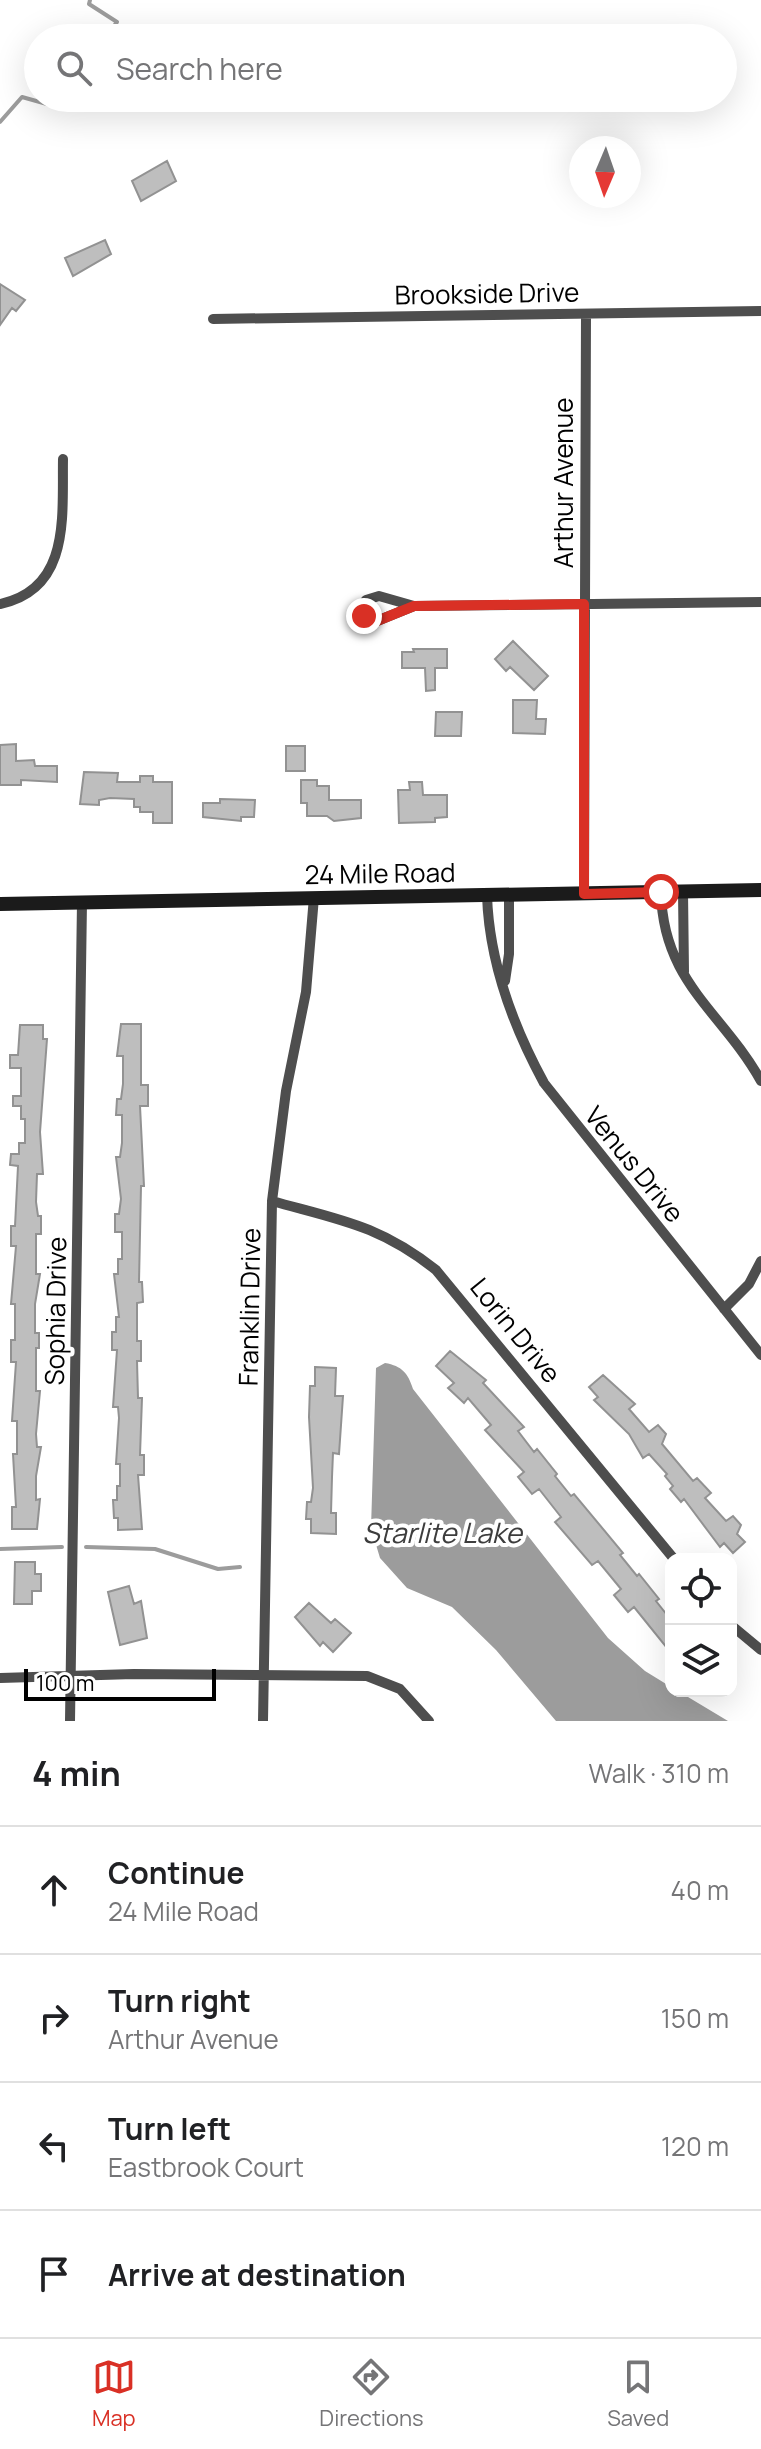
<!DOCTYPE html>
<meta charset="utf-8">
<style>
:root{--surface:#fff;--page:#f2f2f2;--text:#202124;--muted:#757577;--line:#e0e0e0;--accent:#d93025}
body{margin:0;font-family:Manrope,sans-serif;background:var(--page);color:var(--text)}
.controls{position:absolute;right:24px;bottom:24px;display:grid;overflow:hidden;border-radius:16px;box-shadow:0 8px 32px #0002}
.controls button{width:72px;height:72px;display:grid;place-items:center;padding:0;border:0;border-bottom:2px solid var(--line);background:var(--surface);color:var(--text);font:40px sans-serif}
.compass{position:absolute;left:569px;top:136px;width:72px;height:72px;border-radius:50%;background:var(--surface);box-shadow:0 8px 32px #0002;rotate:182deg}
.scale{position:absolute;left:24px;bottom:20px;width:192px;box-sizing:border-box;padding-left:8px;border:4px solid #000;border-top:0;font-size:22px;line-height:28px;white-space:nowrap;color:#000;-webkit-text-stroke:6px #fff;paint-order:stroke}
.stop{position:absolute;width:24px;height:24px;margin:-18px;border:6px solid #d93025;border-radius:50%;background:#fff}
.stop.end{background:#d93025;border-color:#fff;box-shadow:0 2px 8px #0008}
.list{margin:0;padding:0;list-style:none}
h2{display:flex;justify-content:space-between;align-items:center;height:104px;margin:0;padding:0 32px;font-size:34px}
h2 small{font-size:26px;font-weight:400;color:var(--muted)}
.list li{display:grid;grid-template-columns:52px 1fr auto;gap:24px;align-items:center;box-sizing:border-box;height:128px;padding:0 32px;border-top:2px solid var(--line)}
.list b{display:block;font-size:30px;white-space:nowrap}
.list p{margin:0;font-size:26px;white-space:nowrap;color:var(--muted)}
.list em{font-size:26px;font-style:normal;color:var(--muted)}
.icon{flex:none;width:44px;height:44px;fill:none;stroke:currentColor;stroke-width:2;stroke-linecap:round;stroke-linejoin:round}
.map{position:relative;flex:none;width:761px;height:1721px;overflow:hidden}
.search{position:absolute;background:var(--surface);box-shadow:0 8px 32px #0002;left:24px;right:24px;top:24px;height:88px;display:flex;align-items:center;gap:20px;box-sizing:border-box;padding:0 28px;border-radius:44px;color:var(--muted);font-size:30px}
.sheet{height:616px;background:var(--surface)}
nav{display:flex;justify-content:space-around;align-items:center;box-sizing:border-box;height:112px;border-top:2px solid var(--line);background:var(--surface);font-size:22px;color:var(--muted)}
nav a{display:grid;justify-items:center;gap:4px}
nav .on{color:var(--accent)}
.map>svg:first-child{display:block}
</style>
<div class="map">
<svg width="761" height="1721" viewBox="0 0 761 1721">
<rect width="100%" height="100%" fill="#fff"/>
<path fill="#9c9c9c" d="M385,1363C402,1366 408,1373 413,1389L608,1638L645,1671L671,1687V1691H678L728,1721H556L496,1650L452,1607L407,1588L380,1558L371,1528L376,1368Z"/>
<g fill="none" stroke-linecap="round" stroke-linejoin="round">
<path stroke="#9c9c9c" stroke-width="4" d="M90,0L89,4L117,22L105,38
M0,122L22,97L54,106L60,98
M86,1547L155,1549L218,1569L240,1567
M0,1549L62,1547"/>
</g>
<path fill="#bebebe" stroke="#929292" stroke-width="2" d="M167,161L176,181L141,201L132,181Z
M105,240L111,254L73,276L65,258Z
M0,284L25,300L16,311L12,308L0,325Z
M513,641L548,676L534,690L510,667L506,671L495,659Z
M413,649H447V668H435V690L426,691L425,668H402V652H414Z
M513,700H537L536,719H546L545,734L513,733Z
M436,712H462L461,736H435Z
M16,744V761L34,760L35,766H57V782L21,780V785H0V745Z
M286,746H305V771H286Z
M84,772L118,773L117,782H140V776H153V782H172V823H153V812H140V807H134V799L110,798L99,800V805L80,804Z
M301,780H317V786H329V800H361V818L334,821L327,816H307V803H301Z
M409,782H422L423,795H447V817L435,818V822L399,823L398,790H410Z
M220,799L255,800L254,817H241V821L203,817V803H220Z
M121,1024H141V1085H148V1106H140L144,1186H141L139,1282H142L143,1302L137,1303V1341H141V1361H137L138,1398H142L140,1455H144V1475H138L142,1529L118,1530V1518H114L113,1500H117V1486H120V1464H116L119,1418L118,1407H113L117,1350H112V1332H116V1317H119L114,1274H118V1259H122V1232H115V1214H119L121,1199L116,1157H120L122,1143V1115H116L117,1099H121L123,1084V1056H117Z
M20,1025H43V1039H47L40,1132L43,1174H37L36,1202L38,1216H41V1234H36V1274H40L35,1304V1333H39V1348H36V1391H40L36,1434L37,1447H41L36,1476V1500L40,1499L37,1529H12V1507H16L13,1454H17V1421H12L16,1362H11V1340H15V1304H11L16,1246H11V1226H15L18,1166L10,1165L11,1154H19V1143H25V1119H21V1106H13V1096H21V1068H10V1055H18Z
M450,1351L486,1380L483,1383L524,1427L518,1431L534,1452L537,1449L557,1474L555,1476L571,1496L574,1494L623,1553L620,1555L637,1576L639,1574L659,1599L656,1601L671,1620V1653L634,1607L628,1612L614,1595L621,1589L598,1561L592,1565L555,1522L561,1517L539,1489L532,1494L518,1477L524,1472L485,1430L491,1425L468,1398L464,1403L448,1388L454,1383L436,1366Z
M315,1367L336,1368L335,1396H343L339,1454L333,1453L332,1477L331,1513H336V1534L311,1533V1519H306L307,1502H311L313,1488L309,1417L310,1386H315Z
M603,1375L635,1404L629,1409L649,1432L658,1425L666,1434L662,1444L693,1481L697,1478L711,1493L705,1498L726,1521L733,1516L741,1525L737,1534L745,1542L733,1553L724,1543L720,1547L684,1499L681,1502L670,1489L673,1486L665,1476L667,1474L649,1454L643,1458L629,1434L594,1400L598,1397L589,1387Z
M15,1562H35V1574H41V1591H32V1604H14Z
M129,1586L134,1604L141,1601L147,1638L120,1645L108,1592Z
M309,1603L331,1623L335,1619L351,1633L333,1652L323,1642L320,1646L295,1617Z"/>
<g fill="none" stroke-linecap="round" stroke-linejoin="round">
<path stroke="#4e4e4e" stroke-width="10" d="M213,319L761,311
M0,604C71,589 62,516 63,459
M414,606L377,621L364,616L363,604L366,600L379,596L414,606L761,602
M661,892C663,983 722,1011 761,1081
M683,892L684,972
M584,894L586,314
M487,895C489,960 513,1026 544,1083L761,1355
M505,981L509,954V894
M272,1201C340,1220 379,1225 436,1270L674,1559
M724,1309L749,1284L761,1261
M731,1625L761,1650
M0,1678L134,1674L367,1676L400,1689L429,1721
M70,1721L82,902
M263,1721L272,1201L286,1091L306,992L314,897"/>
<path stroke="#1b1b1b" stroke-width="14" d="M0,904L761,890"/>
</g>
<g fill="none" stroke-linecap="round" stroke-linejoin="round">
<path stroke="#d93025" stroke-width="10" d="M364,616L377,621L414,606L584,604V894L661,892"/>
</g>
<g text-anchor="middle" dominant-baseline="central" stroke-width="8" stroke-linejoin="round" paint-order="stroke">
<g font-size="26" fill="#000" stroke="#fff">
<text transform="translate(487 293) rotate(-1)">Brookside Drive</text>
<text transform="translate(563 483) rotate(-90)">Arthur Avenue</text>
<text transform="translate(380 873) rotate(-1)">24 Mile Road</text>
<text transform="translate(635 1164) rotate(51)">Venus Drive</text>
<text transform="translate(249 1307) rotate(-89)">Franklin Drive</text>
<text transform="translate(55 1311) rotate(-89)">Sophia Drive</text>
<text transform="translate(516 1330) rotate(51)">Lorin Drive</text>
</g>
<g font-size="28" font-style="italic" fill="#3d3d3d" stroke="#fff">
<text x="442" y="1532">Starlite Lake</text>
</g>
</g>
</svg>
<div class="controls">
<button><svg class="icon" aria-label="locate" viewBox="0 0 24 24"><circle cx="12" cy="12" r="6"/><path d="M12 2v4M12 18v4M2 12h4M18 12h4"/></svg></button>
<button><svg class="icon" aria-label="layers" viewBox="0 0 24 24"><path d="M12 4l9 5-9 5-9-5zM3 14l9 5 9-5"/></svg></button>
</div>
<svg class="compass" viewBox="-18 -18 36 36"><path d="M0-13l5 13h-10z" fill="#e53935"/><path d="M0 13l5-13h-10z" fill="#757577"/></svg>
<div class="scale">100 m</div>
<div class="stop" style="left:661px;top:892px"></div>
<div class="stop end" style="left:364px;top:616px"></div>
<div class="search"><svg class="icon" aria-label="search" viewBox="0 0 24 24"><circle cx="10" cy="10" r="6"/><path d="M15 15l6 6"/></svg>Search here</div>
</div>
<section class="sheet">
<h2>4 min<small>Walk · 310 m</small></h2>
<ul class="list">
<li><svg class="icon" aria-label="ahead" viewBox="0 0 24 24"><path d="M12 20V5M6 11l6-6 6 6"/></svg><div><b>Continue</b><p>24 Mile Road</p></div><em>40 m</em></li>
<li><svg class="icon" aria-label="right" viewBox="0 0 24 24"><path d="M7 20v-9h11M14 6l5 5-5 5"/></svg><div><b>Turn right</b><p>Arthur Avenue</p></div><em>150 m</em></li>
<li><svg class="icon" aria-label="left" viewBox="0 0 24 24"><path d="M17 20v-9H6M10 6l-5 5 5 5"/></svg><div><b>Turn left</b><p>Eastbrook Court</p></div><em>120 m</em></li>
<li><svg class="icon" aria-label="arrive" viewBox="0 0 24 24"><path d="M6 21V4h12l-3 4 3 4H6"/></svg><div><b>Arrive at destination</b></div></li>
</ul>
</section>
<nav>
<a class="on"><svg class="icon" aria-label="map" viewBox="0 0 24 24"><path d="M3 6l6-2 6 2 6-2v14l-6 2-6-2-6 2zM9 4v14M15 6v14"/></svg>Map</a>
<a><svg class="icon" aria-label="directions" viewBox="0 0 24 24"><path d="M12 3l9 9-9 9-9-9zM9 14v-3h6M13 9l2 2-2 2"/></svg>Directions</a>
<a><svg class="icon" aria-label="saved" viewBox="0 0 24 24"><path d="M7 4h10v16l-5-4-5 4z"/></svg>Saved</a>
</nav>
